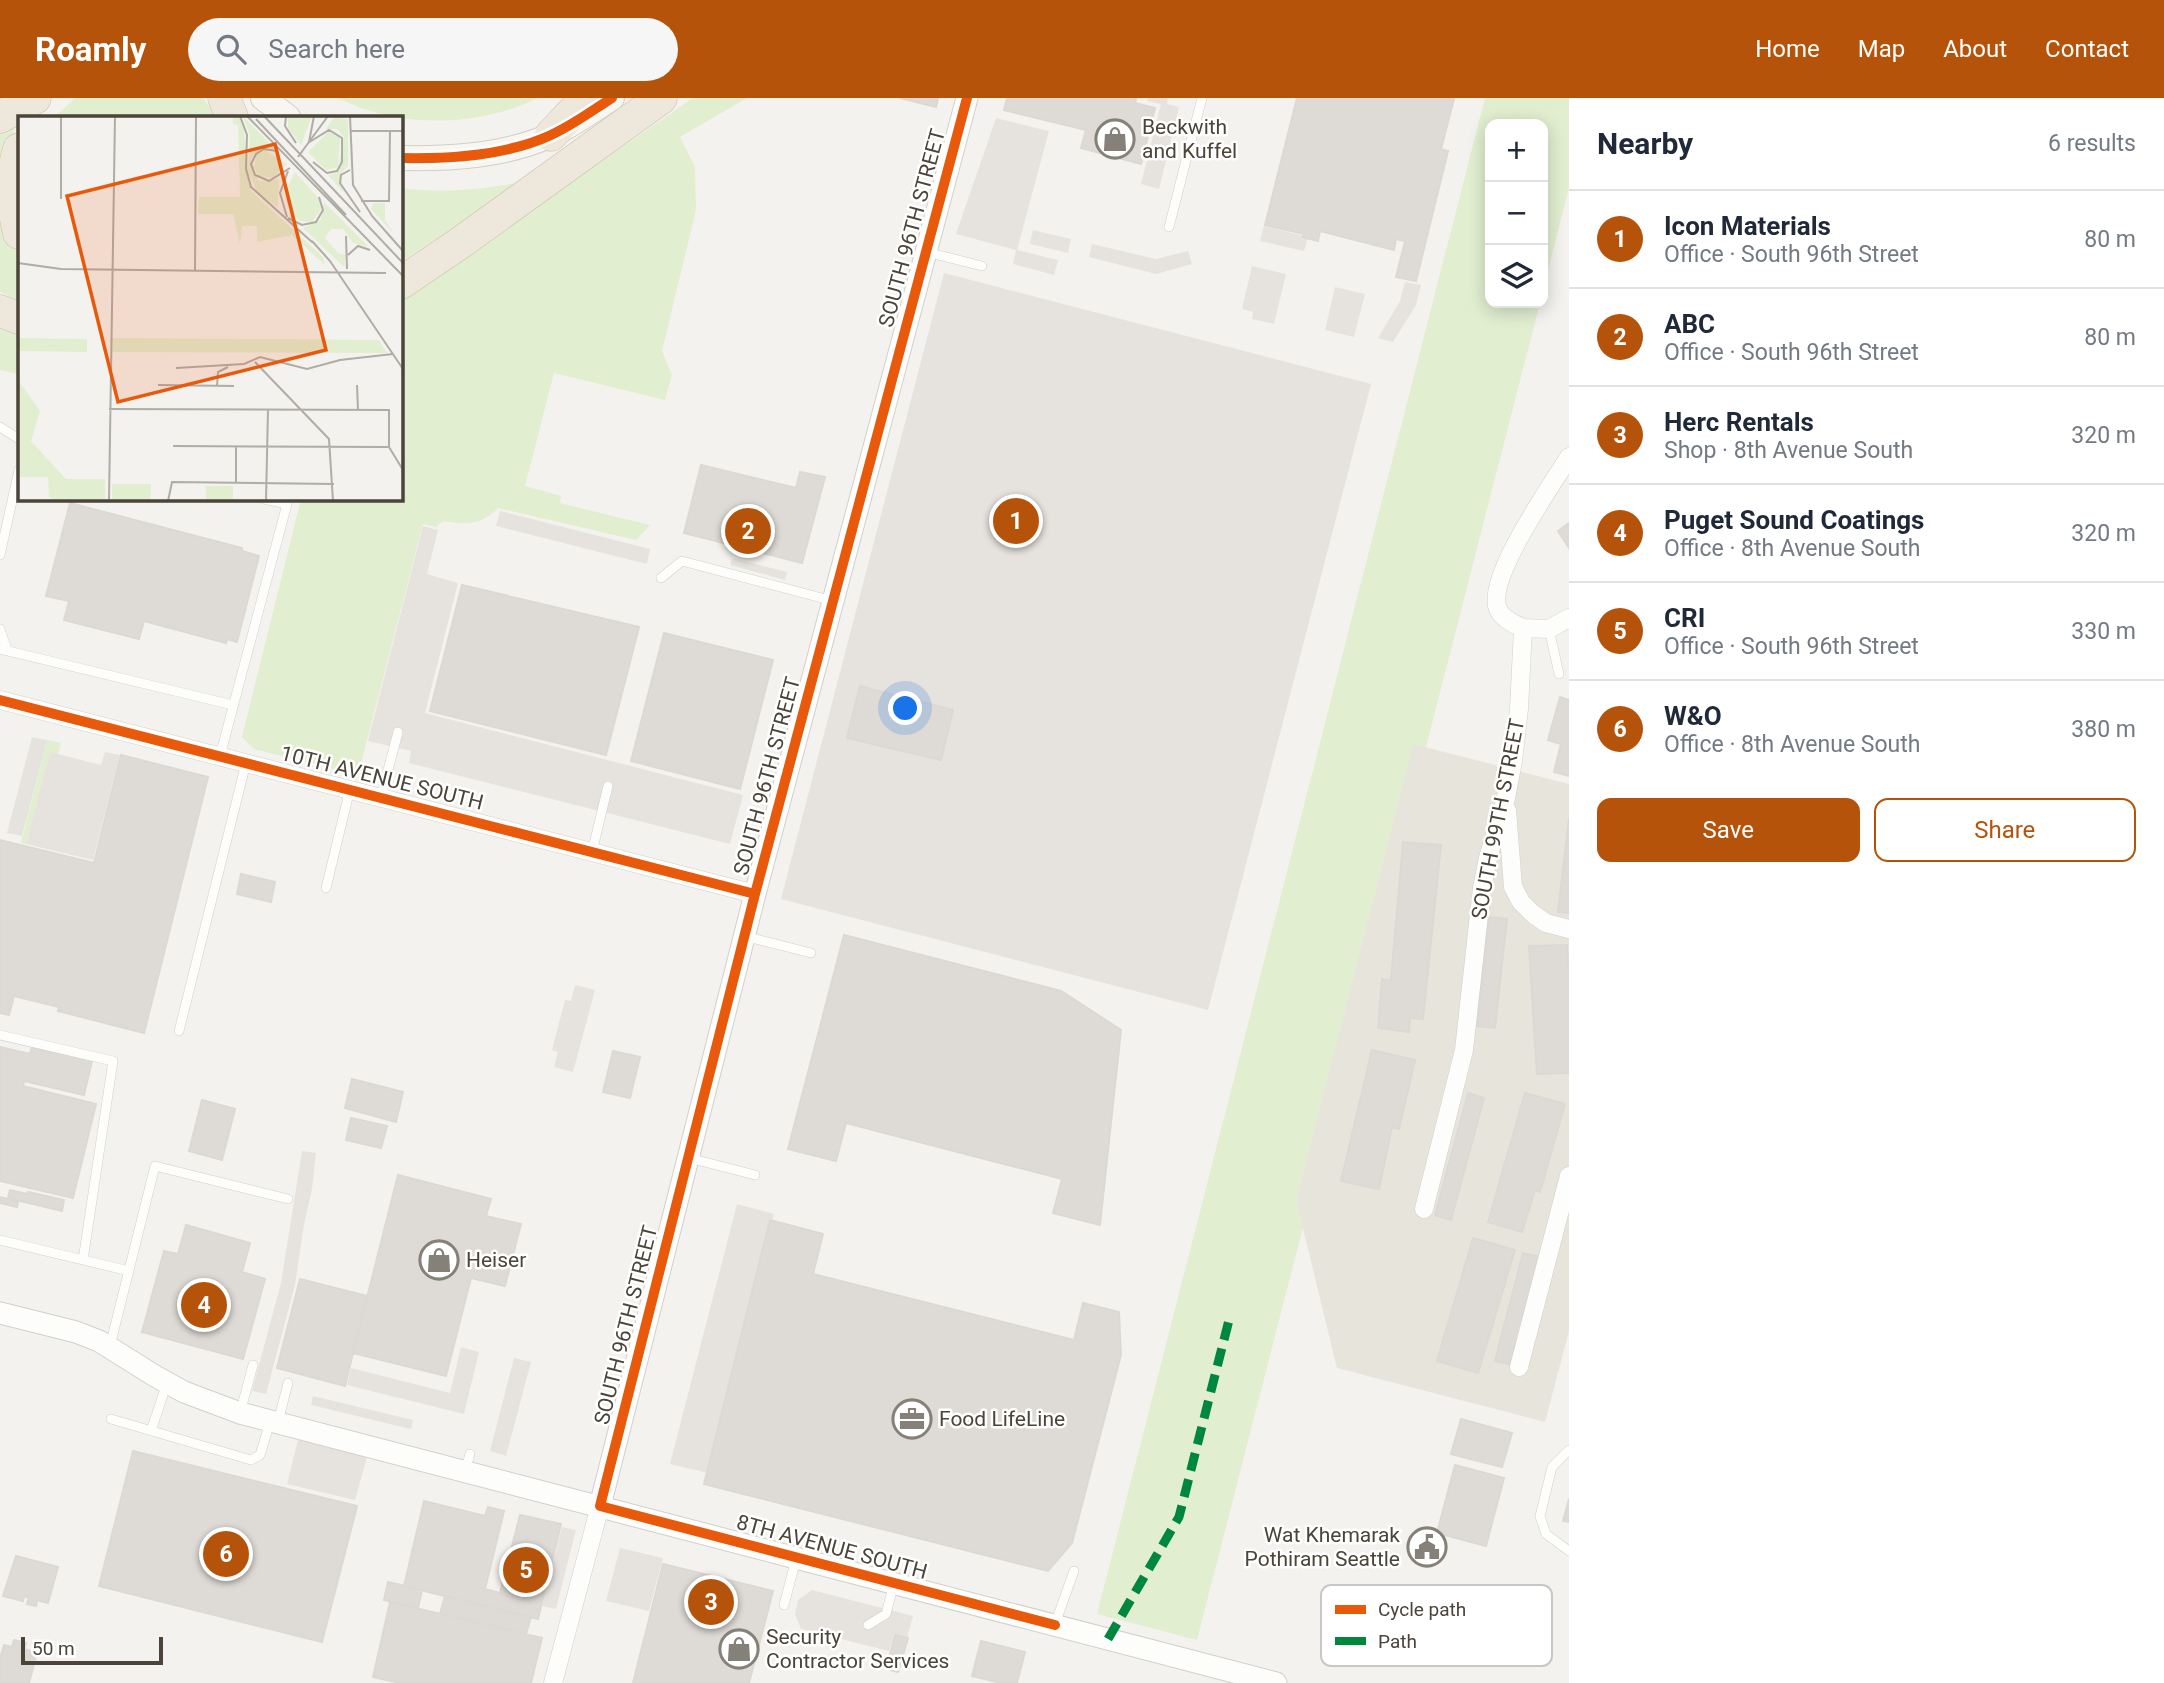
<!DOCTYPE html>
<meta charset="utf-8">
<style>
:root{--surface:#fff;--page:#f6f6f7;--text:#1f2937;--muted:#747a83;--line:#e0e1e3;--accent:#b45309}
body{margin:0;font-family:Roboto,sans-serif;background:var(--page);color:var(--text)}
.controls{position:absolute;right:21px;top:21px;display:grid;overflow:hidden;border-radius:14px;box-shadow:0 4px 18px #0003}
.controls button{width:63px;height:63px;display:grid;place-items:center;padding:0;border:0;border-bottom:2px solid var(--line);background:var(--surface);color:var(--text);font:35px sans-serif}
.scale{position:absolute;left:21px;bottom:18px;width:142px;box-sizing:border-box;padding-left:7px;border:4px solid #4b4439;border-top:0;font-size:19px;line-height:24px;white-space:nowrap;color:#4b4439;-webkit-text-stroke:5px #fff;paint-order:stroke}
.you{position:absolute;left:906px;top:611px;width:24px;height:24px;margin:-18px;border:5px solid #fff;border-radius:50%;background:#1a73e8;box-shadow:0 0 0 10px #1a73e833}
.badge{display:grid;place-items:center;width:46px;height:46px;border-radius:50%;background:var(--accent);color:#fff;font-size:23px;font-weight:700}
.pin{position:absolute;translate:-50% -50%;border:4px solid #fff;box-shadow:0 2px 7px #0006}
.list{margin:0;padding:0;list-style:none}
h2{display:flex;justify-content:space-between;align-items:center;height:91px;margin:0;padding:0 28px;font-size:30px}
h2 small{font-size:23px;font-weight:400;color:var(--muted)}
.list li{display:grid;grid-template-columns:46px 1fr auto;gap:21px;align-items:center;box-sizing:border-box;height:98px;padding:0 28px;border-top:2px solid var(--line)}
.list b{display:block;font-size:26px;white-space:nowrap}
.list p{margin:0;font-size:23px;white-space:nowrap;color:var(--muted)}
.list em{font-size:23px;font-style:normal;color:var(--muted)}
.actions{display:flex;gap:14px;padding:21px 28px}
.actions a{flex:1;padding:16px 0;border:2px solid var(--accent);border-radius:14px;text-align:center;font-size:24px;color:var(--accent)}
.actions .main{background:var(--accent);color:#fff}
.icon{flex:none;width:38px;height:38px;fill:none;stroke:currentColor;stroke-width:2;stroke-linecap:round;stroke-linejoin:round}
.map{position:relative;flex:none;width:1569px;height:1585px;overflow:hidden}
header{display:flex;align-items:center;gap:42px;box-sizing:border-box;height:98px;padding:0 35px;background:var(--accent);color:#fff}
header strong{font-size:33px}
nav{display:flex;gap:38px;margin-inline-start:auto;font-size:24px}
.search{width:490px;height:63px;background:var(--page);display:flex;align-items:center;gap:18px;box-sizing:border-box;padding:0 24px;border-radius:38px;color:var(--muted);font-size:26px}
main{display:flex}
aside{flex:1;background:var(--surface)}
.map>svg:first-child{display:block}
</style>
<header>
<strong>Roamly</strong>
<div class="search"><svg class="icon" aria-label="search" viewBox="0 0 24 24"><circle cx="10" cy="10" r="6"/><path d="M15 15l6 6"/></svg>Search here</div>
<nav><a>Home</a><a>Map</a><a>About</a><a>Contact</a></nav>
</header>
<main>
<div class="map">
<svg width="1569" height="1585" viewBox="0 0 1569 1585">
<rect width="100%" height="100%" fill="#f4f2ee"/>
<path fill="#e7e4dc" d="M1413,646L1569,686V1233L1545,1324L1337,1270L1296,1102Z"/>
<path fill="#e6e2de" d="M944,175L1371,286L1208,912L781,801Z"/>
<path fill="#e1eecf" d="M75,0H203L217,19H55Z
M338,0H538C478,29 398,31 338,0Z
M693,0H747L680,39L695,69L696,112L662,253L672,277L665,302L554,275L525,388L561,398L560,405L650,427L636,442L498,410C482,427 465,427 443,423L436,429L423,426L358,677L254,651L242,639L301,401H401V202Z
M1485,0H1569V90L1543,192V26H1490V205H1540L1426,649L1413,647L1296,1102L1303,1129L1197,1542L1097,1516Z
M19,21L9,43L14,142L19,153V202L0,194V23Z
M523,84L401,164V90C442,96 483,91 523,84Z
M0,227L19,236V276L0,272Z
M47,642L61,645L58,656L50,655L26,746L21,745Z"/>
<path fill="#e6e3df" d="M1148,0H1168L1167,6L1179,9L1159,91L1141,86L1161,6L1147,3Z
M996,20L1049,33L1017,152L1058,162L1054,177L1013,166L1016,152L956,136Z
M1264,128L1308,139L1304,153L1260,143Z
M1033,132L1071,141L1068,155L1030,146Z
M1092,146L1156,161L1188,153L1192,166L1156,176L1089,159Z
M1252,168L1286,176L1274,226L1252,221L1253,214L1242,211Z
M1405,184L1421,187L1416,207L1393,244L1378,240L1400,203Z
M1335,189L1365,196L1354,239L1325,232Z
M500,413L650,451L647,466L496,428Z
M423,428L438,432L427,476L458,485L425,615L743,697L730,746L409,665L411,653L368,643Z
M732,460L787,474L785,482L730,467Z
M32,639L47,642L22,738L7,735Z
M50,654L101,667L105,654L120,657L93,762L26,746Z
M575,887L595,892L573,974L554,969L558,954L552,952L565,902L571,903Z
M302,1053L316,1055L312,1091L304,1126L295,1187L266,1296L252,1293L281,1185Z
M737,1106L774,1116L708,1375L670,1366Z
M461,1249L479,1254L464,1316L347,1287L351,1270L450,1295Z
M514,1260L531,1264L506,1358L490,1353Z
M313,1298L413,1322L411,1331L311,1307Z
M298,1342L367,1359L355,1402L287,1386Z
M562,1429L576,1432L556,1511L542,1508Z
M620,1450L663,1460L649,1513L606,1503Z
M812,1492L913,1518L907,1539L894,1536L889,1553L801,1531L795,1516L798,1502Z"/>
<path fill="#dedbd6" stroke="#dcd9d4" stroke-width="2" d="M900,0H938L936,9Z
M1007,0H1136L1135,5L1155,10L1141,66L1081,50L1086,32L1004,12Z
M1297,0L1454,1L1441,51L1448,53L1416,183L1396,179L1405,143L1396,141L1394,152L1320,133L1318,143L1303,139L1304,136L1265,127Z
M701,367L796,390L800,374L825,379L802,465L684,435Z
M70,405L242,450V453L259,458L237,544L227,541L226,545L144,523L139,541L64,522L69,503L46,498Z
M1569,425V450L1558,433Z
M462,487L639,529L606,657L430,613Z
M664,535L773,562L740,691L631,663Z
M860,588L953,612L941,662L847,640Z
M1560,599L1569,602V678L1554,674L1561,646L1548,642Z
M121,657L208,679L144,935L58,913L59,909L14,898L9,917L0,915V742L94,765Z
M1569,720V815L1558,814Z
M1403,744L1441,747L1423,921L1410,920L1409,934L1378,930L1382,881L1391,882Z
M241,776L275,784L271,804L237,796Z
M1489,819L1507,821L1495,930L1477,928Z
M844,837L1061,893L1121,932L1100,1127L1053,1115L1062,1081L846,1025L836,1063L788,1051Z
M1567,847L1569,888V975L1537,976L1529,848Z
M0,949L30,956L32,949L92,963L84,997L24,983L23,988L96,1006L73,1100L0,1083Z
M1372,952L1415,962L1399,1031L1392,1029L1379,1091L1341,1083Z
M613,953L640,959L630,1000L603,994Z
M352,981L403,994L396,1024L345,1010Z
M1468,995L1484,1000L1451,1122L1435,1117Z
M1525,995L1565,1006L1540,1094L1535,1092L1522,1134L1488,1124Z
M202,1002L235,1011L222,1062L189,1053Z
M351,1020L387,1028L381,1050L346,1042Z
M398,1077L491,1101L486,1118L521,1126L505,1188L471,1180L446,1278L353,1255Z
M10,1092L27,1096L28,1094L64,1102L62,1113L8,1100Z
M0,1099L18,1104L17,1109L0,1105Z
M770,1122L823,1136L813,1176L1074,1242L1083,1205L1119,1214L1121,1257L1072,1445L1048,1473L704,1386Z
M186,1127L250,1145L242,1174L265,1181L243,1261L142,1234L164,1153L178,1156Z
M1473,1140L1515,1152L1478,1275L1437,1263Z
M1523,1155L1540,1159L1512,1267L1495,1263Z
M300,1181L367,1198L345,1288L277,1270Z
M1461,1321L1512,1335L1502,1369L1451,1356Z
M133,1353L357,1408L322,1544L99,1488Z
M1455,1367L1504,1380L1486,1448L1437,1435Z
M1569,1401V1424L1563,1423Z
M424,1403L485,1418L488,1409L504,1413L485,1491L500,1495L520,1417L561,1426L538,1521L404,1488Z
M16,1458L58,1469L48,1505L37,1502L36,1508L27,1506L29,1500L24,1498L23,1503L3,1498Z
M663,1466L773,1493L749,1585H633Z
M388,1484L422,1492L418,1510L384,1502Z
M445,1498L531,1519L526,1536L440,1516Z
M390,1504L542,1540L531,1585H400L373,1579Z
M895,1537L908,1540L898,1574L886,1571Z
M14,1542L26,1545L24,1551L37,1555L29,1585H0V1561L4,1547L12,1549Z
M981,1543L1025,1554L1017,1585H1001L972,1578Z"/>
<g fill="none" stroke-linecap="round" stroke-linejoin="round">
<g stroke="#d2d0cb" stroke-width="10">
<path id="service" d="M1169,129L1202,0
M926,154L982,168
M0,329L19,341
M0,457L19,372
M661,480L682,463L833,503
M0,531L7,552
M1549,531L1559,576
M0,551L233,607
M220,658L287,406L264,401
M381,699L398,634
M592,754L608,688
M326,790L350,691
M744,838L811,855
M179,933L246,665
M0,937L113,963L83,1162
M689,1060L755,1077
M0,1142L129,1173
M110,1248L155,1068L288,1101
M240,1315L253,1267
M111,1321L251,1362L260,1357L270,1324
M278,1324L288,1285
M151,1333L167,1285
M1569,1352L1552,1369L1540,1418L1546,1436L1569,1453
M465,1373L470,1356
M784,1507L796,1461
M1055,1526L1074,1473
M868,1527L886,1516L894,1485"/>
</g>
<g stroke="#d2d0cb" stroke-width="19">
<path id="minor" d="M1523,530L1549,531L1569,520
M0,602L755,796
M1507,712L1513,789L1521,804L1533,816L1546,825L1569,831
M1424,1111L1464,952L1482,790L1488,760L1506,700L1513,663L1519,611L1523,530C1514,526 1502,521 1498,511C1485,481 1552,387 1569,359
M1519,1269L1569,1078
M553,1585L600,1408"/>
</g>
<g stroke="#d2d0cb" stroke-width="23">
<path id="tertiary" d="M0,1215L76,1234L99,1243L155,1278L184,1294L240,1315L1276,1585
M600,1408L755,796L967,0"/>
</g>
<g stroke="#d3cfc5" stroke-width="26">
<path id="secondary" d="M263,0L288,19
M401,60C450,61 506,58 551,37C573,27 593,12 612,0"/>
</g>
<g stroke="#ccbfa9" stroke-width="33">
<path id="motorway" d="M224,0L232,19
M0,19L35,0
M551,37L586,0
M19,51C10,79 12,106 19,135
M401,185L460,145L661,0
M0,213L19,220"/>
</g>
<use href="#service" stroke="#fdfdfc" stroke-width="9"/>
<use href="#minor" stroke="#fdfdfc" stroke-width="18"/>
<use href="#tertiary" stroke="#fdfdfc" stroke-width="21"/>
<use href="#secondary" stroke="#f7f6f1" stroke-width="24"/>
<use href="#motorway" stroke="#ede8db" stroke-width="32"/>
<path stroke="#00873e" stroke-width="9" stroke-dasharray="18 9" stroke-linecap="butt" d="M1108,1541L1179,1419L1229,1222"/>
<g stroke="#fff" stroke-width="15">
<path id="cycleway" d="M967,0L755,796L600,1408L1055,1527
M401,60C450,61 506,58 551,37C573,27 593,12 612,0
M0,602L755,796"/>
</g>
<use href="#cycleway" stroke="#e8590c" stroke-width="10"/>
</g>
<defs>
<g id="shop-ring" transform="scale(2.0125)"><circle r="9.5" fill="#fff" stroke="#868178" stroke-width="1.5"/><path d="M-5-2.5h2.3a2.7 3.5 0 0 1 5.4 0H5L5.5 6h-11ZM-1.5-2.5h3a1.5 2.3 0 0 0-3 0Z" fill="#868178"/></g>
<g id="office-ring" transform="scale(2.0125)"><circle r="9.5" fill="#fff" stroke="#868178" stroke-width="1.5"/><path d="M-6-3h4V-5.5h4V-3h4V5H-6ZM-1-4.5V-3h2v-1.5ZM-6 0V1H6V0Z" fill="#868178"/></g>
<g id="civic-ring" transform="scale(2.0125)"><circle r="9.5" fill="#fff" stroke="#868178" stroke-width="1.5"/><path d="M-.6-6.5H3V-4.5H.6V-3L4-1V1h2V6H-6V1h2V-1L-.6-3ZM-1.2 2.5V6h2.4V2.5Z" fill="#868178"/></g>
</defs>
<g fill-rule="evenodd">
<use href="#shop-ring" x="1115" y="41"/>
<use href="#shop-ring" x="439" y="1162"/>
<use href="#office-ring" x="912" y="1321"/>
<use href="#civic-ring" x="1427" y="1449"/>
<use href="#shop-ring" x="739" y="1551"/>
</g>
<g text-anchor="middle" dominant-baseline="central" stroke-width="5" stroke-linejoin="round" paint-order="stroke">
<g font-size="21" fill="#4b4439" stroke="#fff" text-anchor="start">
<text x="1142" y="29">Beckwith<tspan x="1142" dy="24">and Kuffel</tspan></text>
<text x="466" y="1162">Heiser</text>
<text x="939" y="1321">Food LifeLine</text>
<text x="1400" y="1437" text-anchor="end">Wat Khemarak<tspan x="1400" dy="24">Pothiram Seattle</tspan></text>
<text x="766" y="1539">Security<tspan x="766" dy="24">Contractor Services</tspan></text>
</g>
<g font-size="21" fill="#4b4439" stroke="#fff">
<text transform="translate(912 130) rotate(-75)">SOUTH 96TH STREET</text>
<text transform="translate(767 678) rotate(-75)">SOUTH 96TH STREET</text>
<text transform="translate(382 680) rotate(14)">10TH AVENUE SOUTH</text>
<text transform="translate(1498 721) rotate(-79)">SOUTH 99TH STREET</text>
<text transform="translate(626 1227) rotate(-76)">SOUTH 96TH STREET</text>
<text transform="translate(832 1449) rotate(15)">8TH AVENUE SOUTH</text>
</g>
</g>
<g transform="translate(18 18)">
<rect width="385" height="385" fill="#f4f2ee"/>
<path d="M215,0H221L225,9L233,75L305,141L307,149L274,119L239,126V110H224L222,128L215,98H180L181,81H222L220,9L215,8ZM225,0L256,32L233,43L241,65L261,63L260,91L240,78L230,56L232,20ZM270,0H294L283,29L270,12ZM317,0L330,4V50L323,57L325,76L310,59L319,57L326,21L319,13H308ZM310,16L322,21L320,51L308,54L290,36ZM248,35L269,48L255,62L241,60L236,51L238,40ZM277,56L301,83L304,92L294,106L281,105L269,89L268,74ZM306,86L351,131L335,127L325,113H313L307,122L321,138L328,139L326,151L285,112L303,104ZM355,87H367V104L376,118L353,93ZM0,222L69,223V236L0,235ZM94,222L361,224L369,237L94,236ZM0,264L22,295L13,325L48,363H87V385H41L31,381L30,361H0ZM94,368H133L132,385H94ZM188,370H215V385H188Z" fill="#e1eecf"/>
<path fill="none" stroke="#b0aca6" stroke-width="2" d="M43,0V83M154,0H178M222,0L229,19L228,53L233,71L294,126M229,0L385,160M246,0L385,147M268,0L267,10L278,27M332,0L335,69L354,100L385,135M238,3L328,99M332,15H385M291,26L296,0M290,27L311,14L324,22V46L319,55L309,57L295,46M259,35L246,33L238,38L233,48L237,59L251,65L272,52M280,41L310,0M332,54L323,59L322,67L342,96M343,85H371L372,15M269,101L262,77L270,55M270,102L284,109L298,106L305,94L301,81M328,120L329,153M294,125L312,145L385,253M330,139L340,130L352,134M0,147L43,153L368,157M177,154L178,0M237,246L311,323L315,385M158,252L226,248L242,241L289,253L322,244L375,238M140,269L216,270M339,269L340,294M199,270L200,256L210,251M91,293L371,294V331L385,354M155,330L370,331M218,367V331M91,385L97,0M150,385L154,366L316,368M248,385L250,293"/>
<path fill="#e8590c" fill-opacity="0.15" stroke="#e8590c" stroke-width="3.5" d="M257,28L308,234L100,286L49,80Z"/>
<rect width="385" height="385" fill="none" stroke="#4b4439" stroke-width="3.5"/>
</g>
<rect x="1321" y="1487" width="231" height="81" rx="10" fill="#fff" stroke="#c9c7c4" stroke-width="2"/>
<rect x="1335" y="1507" width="31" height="9" fill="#e8590c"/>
<rect x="1335" y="1539" width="31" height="8" fill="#00873e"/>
<g font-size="19" fill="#4b4439">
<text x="1378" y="1518">Cycle path</text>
<text x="1378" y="1550">Path</text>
</g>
</svg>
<div class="controls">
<button>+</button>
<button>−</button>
<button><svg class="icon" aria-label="layers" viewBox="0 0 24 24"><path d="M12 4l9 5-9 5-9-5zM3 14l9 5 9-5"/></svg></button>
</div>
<div class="scale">50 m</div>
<div class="you"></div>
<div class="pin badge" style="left:1016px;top:423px">1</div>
<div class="pin badge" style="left:748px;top:433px">2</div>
<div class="pin badge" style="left:711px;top:1504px">3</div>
<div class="pin badge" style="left:204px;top:1207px">4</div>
<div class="pin badge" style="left:526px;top:1472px">5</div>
<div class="pin badge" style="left:226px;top:1456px">6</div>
</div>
<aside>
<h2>Nearby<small>6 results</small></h2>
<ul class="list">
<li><span class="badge">1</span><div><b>Icon Materials</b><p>Office · South 96th Street</p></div><em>80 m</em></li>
<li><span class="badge">2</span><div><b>ABC</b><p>Office · South 96th Street</p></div><em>80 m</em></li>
<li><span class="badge">3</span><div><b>Herc Rentals</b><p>Shop · 8th Avenue South</p></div><em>320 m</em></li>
<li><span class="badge">4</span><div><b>Puget Sound Coatings</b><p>Office · 8th Avenue South</p></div><em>320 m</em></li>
<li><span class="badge">5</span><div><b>CRI</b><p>Office · South 96th Street</p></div><em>330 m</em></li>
<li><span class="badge">6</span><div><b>W&amp;O</b><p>Office · 8th Avenue South</p></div><em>380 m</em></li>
</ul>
<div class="actions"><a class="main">Save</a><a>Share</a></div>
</aside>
</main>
